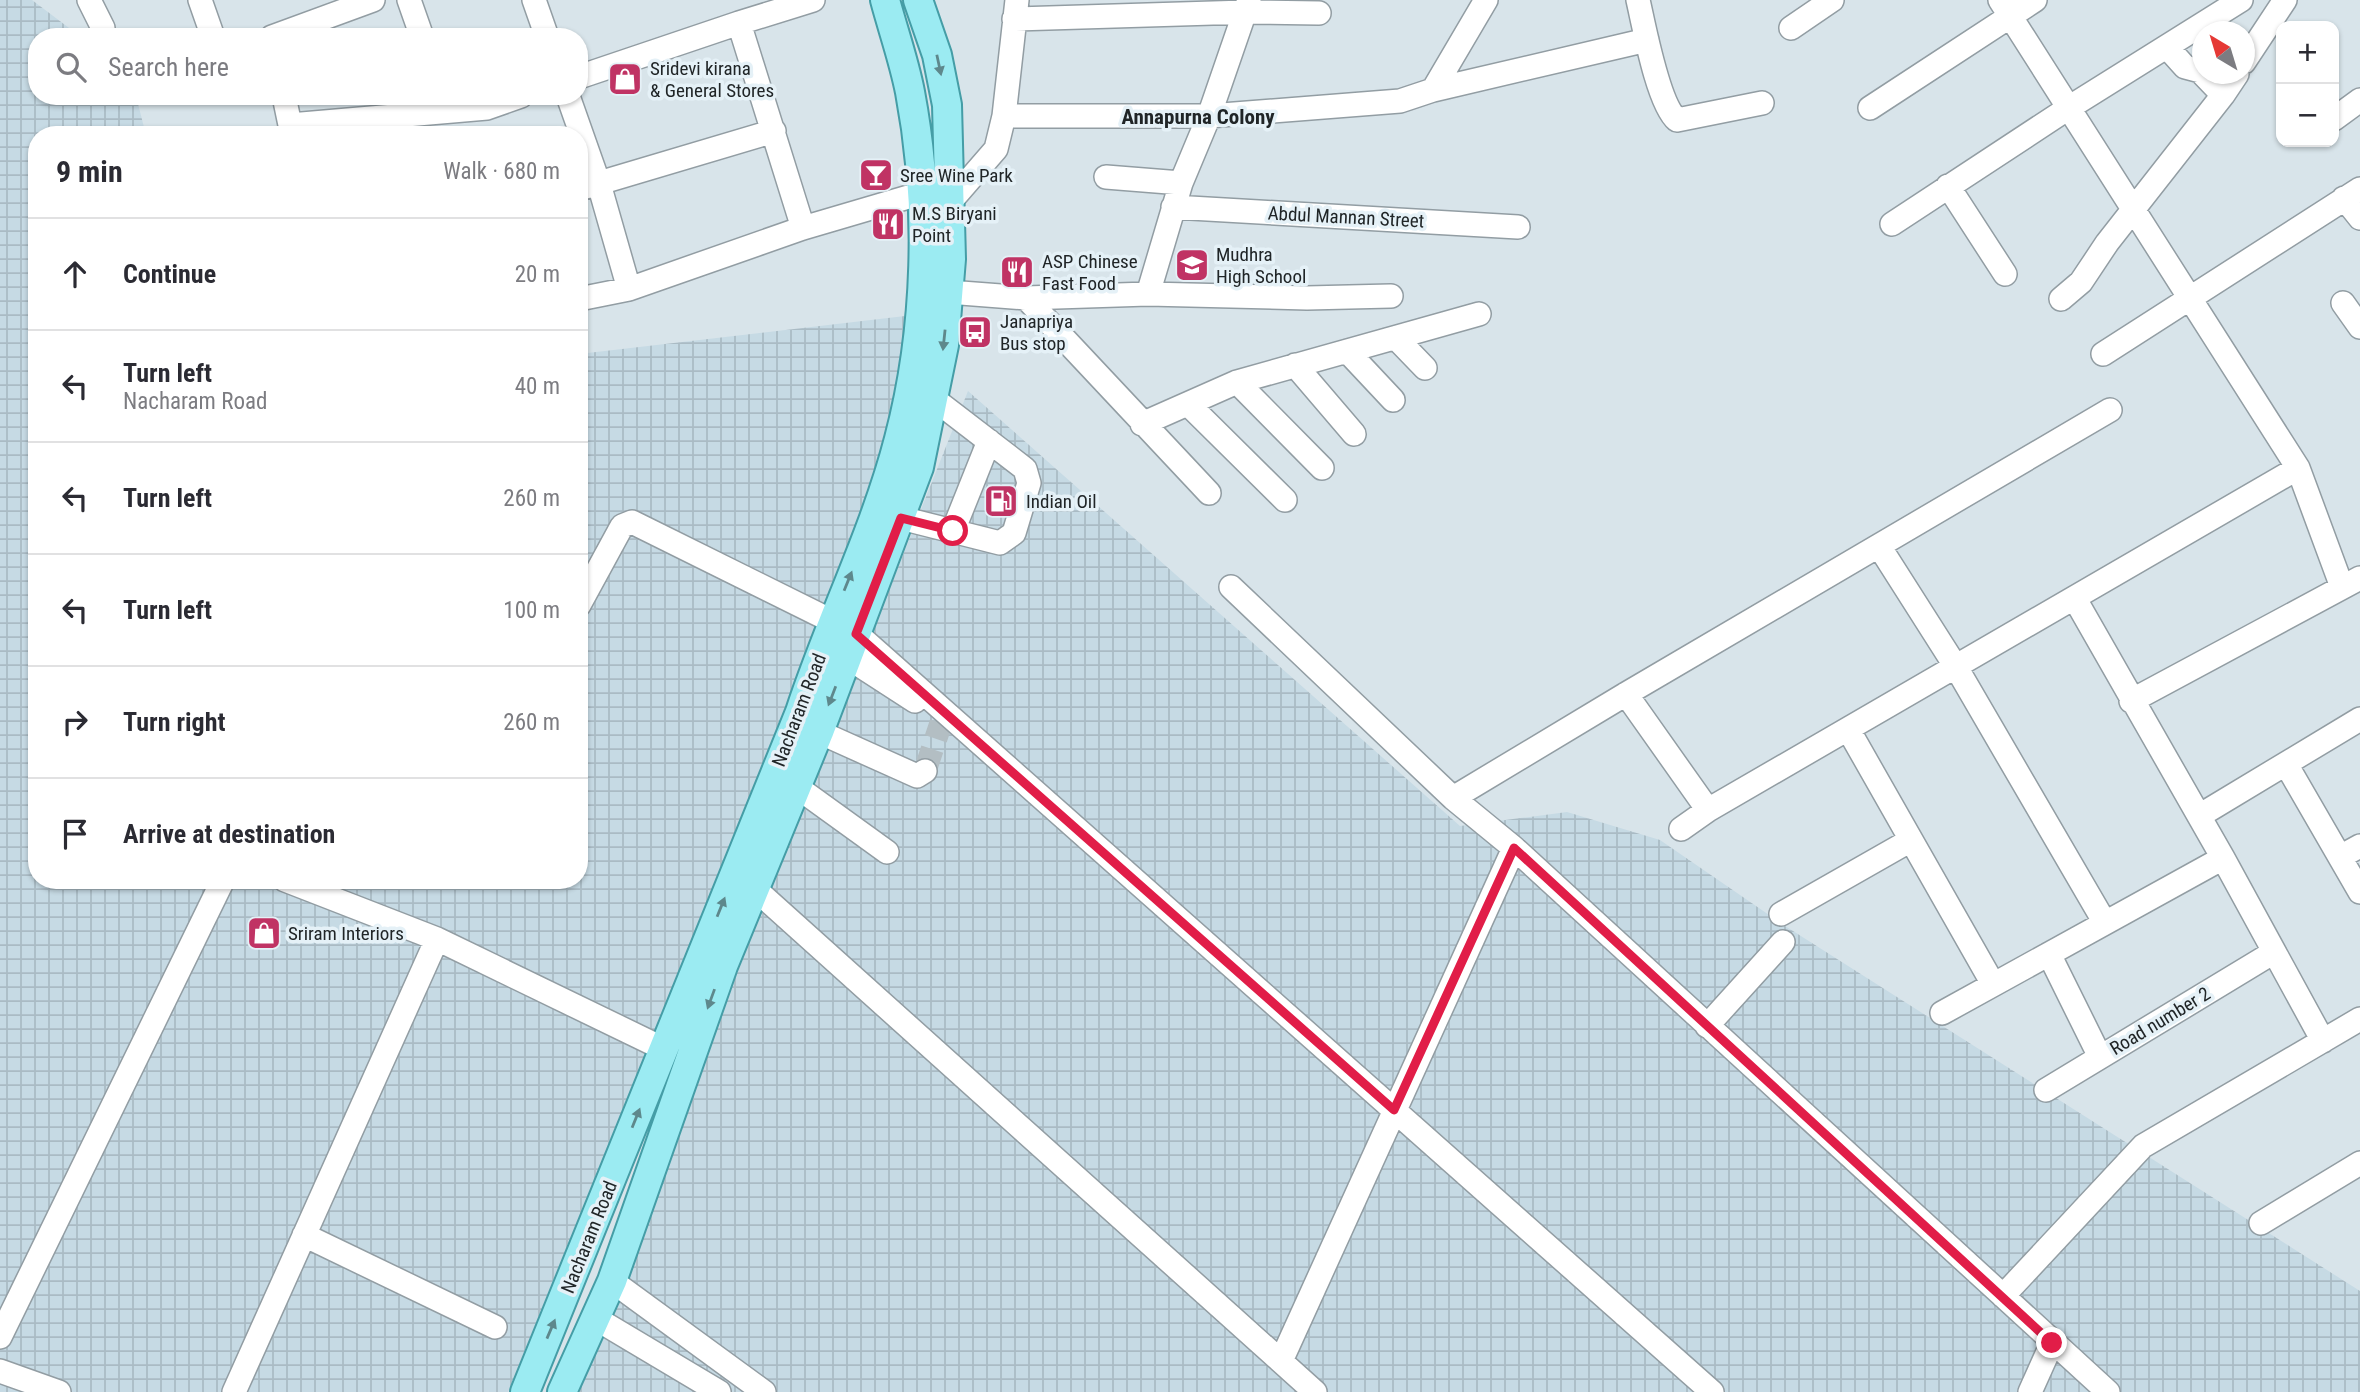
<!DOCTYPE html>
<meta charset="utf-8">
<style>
:root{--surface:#fff;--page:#f2f2f3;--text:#2b2b33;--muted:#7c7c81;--line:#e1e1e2}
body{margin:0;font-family:"Roboto Condensed",sans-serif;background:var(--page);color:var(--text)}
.controls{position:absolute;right:21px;top:21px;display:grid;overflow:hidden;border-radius:14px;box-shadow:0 2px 5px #0004}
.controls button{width:63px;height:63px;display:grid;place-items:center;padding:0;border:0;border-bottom:2px solid var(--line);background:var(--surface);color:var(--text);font:35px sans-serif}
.compass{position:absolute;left:2192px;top:21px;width:63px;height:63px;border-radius:50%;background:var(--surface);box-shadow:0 2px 5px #0004;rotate:322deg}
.stop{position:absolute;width:21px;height:21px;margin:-16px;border:5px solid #e11d48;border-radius:50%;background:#fff}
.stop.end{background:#e11d48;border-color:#fff;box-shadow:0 2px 7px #0008}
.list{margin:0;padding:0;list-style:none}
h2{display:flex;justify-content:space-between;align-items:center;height:91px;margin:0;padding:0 28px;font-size:30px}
h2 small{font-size:23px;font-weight:400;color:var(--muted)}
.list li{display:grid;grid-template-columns:46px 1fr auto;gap:21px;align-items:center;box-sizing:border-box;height:112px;padding:0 28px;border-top:2px solid var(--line)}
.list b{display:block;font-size:26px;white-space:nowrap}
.list p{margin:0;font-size:23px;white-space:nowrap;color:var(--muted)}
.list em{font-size:23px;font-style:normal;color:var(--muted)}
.icon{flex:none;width:38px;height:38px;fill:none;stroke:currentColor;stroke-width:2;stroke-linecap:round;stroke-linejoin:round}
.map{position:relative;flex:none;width:2360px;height:1392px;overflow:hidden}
.search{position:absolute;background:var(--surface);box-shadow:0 2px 5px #0004;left:28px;top:28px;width:560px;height:77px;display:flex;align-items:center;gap:18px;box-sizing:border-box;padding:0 24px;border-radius:28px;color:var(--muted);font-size:26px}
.panel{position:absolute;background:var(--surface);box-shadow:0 2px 5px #0004;left:28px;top:126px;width:560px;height:763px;border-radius:28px}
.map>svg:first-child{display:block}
</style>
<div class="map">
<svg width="2360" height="1392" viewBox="0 0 2360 1392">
<defs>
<pattern id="industrial-grid" width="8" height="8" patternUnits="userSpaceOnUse" patternTransform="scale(1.75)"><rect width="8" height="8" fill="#c6dae4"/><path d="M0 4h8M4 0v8" fill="none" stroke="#aabbc4"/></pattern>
</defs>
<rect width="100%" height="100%" fill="#d8e4ea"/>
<path fill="url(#industrial-grid)" d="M0,0H32L81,37H37V96H136L146,135H37V880H579V354L922,314L880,474L508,1392H0Z
M968,391L1460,826L1567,812L1660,840L1782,924L2360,1291V1392H571Z"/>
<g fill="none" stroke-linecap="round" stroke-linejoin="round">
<path stroke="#b3bec3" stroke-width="23" stroke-dasharray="23 11" stroke-linecap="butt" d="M925,771L941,723"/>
<g stroke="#929da3" stroke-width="26">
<path id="minor" d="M89,0L103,28
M200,0L213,37
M409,0L422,37
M534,0L547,37
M1638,0C1644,26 1658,104 1677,120L1762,103
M2000,0L2298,468L2342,587
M1014,19L1246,12L1319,13
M739,23L803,228
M1791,28L1832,0
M272,37L373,0
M2167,47L2185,67L2200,71L2223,95
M2244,62L2285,0
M579,77L739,23L813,0
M1433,90L1647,40
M284,96L290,125
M568,96L599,184L629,289
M1870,108L2035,0
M1004,116H1209L1400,101L1433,90L1486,0
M2334,119L2360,100
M292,135L290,125L487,108L521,96
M1106,177L1181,183
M1948,186L2005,274
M579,189L774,131
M2344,198L2360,218
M950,202L996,149L1004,116L1017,0
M1173,207L1518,227
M1892,224L2070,107L2241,0
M948,292L1026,298L1148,294L1307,298L1391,296
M1148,294L1181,183L1209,116L1249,0
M1026,298L1209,493
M579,299L629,289L803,228L922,193
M2061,299L2081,282L2107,243L2223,95L2237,74
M2343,303L2360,327
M1396,338L1425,368
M1347,351L1393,400
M2103,354L2360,189
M1295,365L1354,434
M1237,382L1322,468
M1188,404L1285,500
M1142,424L1237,382L1479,314
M901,518L1000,543L1014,533L1029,483L1025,469L934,399
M953,531L989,441
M1879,546L1956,667L2105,923
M1231,587L1453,798L1514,848L2108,1392
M2075,599L2223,858L2323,1041
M579,605L622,526L632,522L856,633L1712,1392
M847,657L915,701
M1626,694L1708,810
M2131,701L2360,578
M1848,729L1993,984
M819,732L917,776L925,771
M2286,764L2360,892
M797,787L887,852
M1453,798L1626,694L2110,410
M2199,816L2360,719
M1681,829L1708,810L2298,468
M2340,857L2360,846
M285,880L437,939L664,1049
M755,889L1315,1392
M1781,914L1911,840
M2049,954L2100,1057
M1942,1013L2223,858
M1707,1026L1783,942
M2046,1090L2274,952
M2261,1223L2360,1163
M304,1235L495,1327
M612,1281L764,1392
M2003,1296L2143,1146L2360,1019
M595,1318L719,1392
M0,1337L223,880
M1281,1361L1514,848
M0,1371L59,1392
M234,1392L437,939
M2030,1392L2052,1343"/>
</g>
<g stroke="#459da6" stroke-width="32">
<path id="major" d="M525,1392L800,712C830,620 875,532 899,439C928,329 931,203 910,92C904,61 893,30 885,0
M562,1392L612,1281L723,966L819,732L919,467L944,345L951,259L947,105L937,55L918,0"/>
</g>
<use href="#minor" stroke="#fff" stroke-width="23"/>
<use href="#major" stroke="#9bebf2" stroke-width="28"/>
</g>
<defs><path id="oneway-solid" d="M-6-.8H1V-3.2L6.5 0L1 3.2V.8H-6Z" transform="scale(1.75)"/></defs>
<g fill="#5e888c">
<use href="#oneway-solid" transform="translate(939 65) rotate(78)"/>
<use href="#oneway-solid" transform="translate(944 340) rotate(96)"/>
<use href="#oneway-solid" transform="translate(848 581) rotate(-68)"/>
<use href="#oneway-solid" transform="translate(832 696) rotate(111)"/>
<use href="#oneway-solid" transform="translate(721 907) rotate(-68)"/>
<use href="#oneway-solid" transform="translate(711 999) rotate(110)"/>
<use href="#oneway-solid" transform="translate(636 1118) rotate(-68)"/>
<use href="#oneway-solid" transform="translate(551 1329) rotate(-67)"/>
</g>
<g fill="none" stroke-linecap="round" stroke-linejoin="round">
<path stroke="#e11d48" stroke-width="9" d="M953,531L901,518L856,634L1394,1110L1514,848L2052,1343"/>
</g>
<defs>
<g id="shop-square" transform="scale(1.75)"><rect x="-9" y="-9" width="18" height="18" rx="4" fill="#c03364" stroke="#e5f1f7"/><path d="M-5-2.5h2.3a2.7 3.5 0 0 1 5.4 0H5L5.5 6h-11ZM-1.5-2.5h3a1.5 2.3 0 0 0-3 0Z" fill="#fff"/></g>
<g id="bar-square" transform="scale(1.75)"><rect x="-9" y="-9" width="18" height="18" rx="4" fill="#c03364" stroke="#e5f1f7"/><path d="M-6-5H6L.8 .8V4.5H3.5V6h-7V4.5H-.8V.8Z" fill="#fff"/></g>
<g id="restaurant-square" transform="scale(1.75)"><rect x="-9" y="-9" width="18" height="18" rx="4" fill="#c03364" stroke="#e5f1f7"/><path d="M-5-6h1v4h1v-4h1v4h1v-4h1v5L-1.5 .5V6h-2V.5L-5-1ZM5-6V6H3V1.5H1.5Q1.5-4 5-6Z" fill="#fff"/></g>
<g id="school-square" transform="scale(1.75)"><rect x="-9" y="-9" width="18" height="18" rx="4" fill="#c03364" stroke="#e5f1f7"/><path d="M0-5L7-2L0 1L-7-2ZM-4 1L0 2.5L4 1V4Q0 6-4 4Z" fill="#fff"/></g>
<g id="bus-square" transform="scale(1.75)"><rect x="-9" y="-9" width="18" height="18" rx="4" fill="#c03364" stroke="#e5f1f7"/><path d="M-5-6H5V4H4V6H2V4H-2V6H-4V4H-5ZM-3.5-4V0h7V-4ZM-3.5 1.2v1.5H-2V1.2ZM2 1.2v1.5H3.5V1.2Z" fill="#fff"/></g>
<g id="fuel-square" transform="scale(1.75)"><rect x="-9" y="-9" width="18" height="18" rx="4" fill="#c03364" stroke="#e5f1f7"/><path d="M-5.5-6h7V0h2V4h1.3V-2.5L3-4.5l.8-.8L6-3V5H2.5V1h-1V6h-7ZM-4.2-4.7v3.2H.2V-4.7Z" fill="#fff"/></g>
</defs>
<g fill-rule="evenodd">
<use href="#shop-square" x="625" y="79"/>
<use href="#bar-square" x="876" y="175"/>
<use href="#restaurant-square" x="888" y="224"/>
<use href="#school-square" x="1192" y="265"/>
<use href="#restaurant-square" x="1017" y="272"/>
<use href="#bus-square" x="975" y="332"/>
<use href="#fuel-square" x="1001" y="501"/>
<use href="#shop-square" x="264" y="933"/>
</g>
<g text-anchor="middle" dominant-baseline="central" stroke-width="7" stroke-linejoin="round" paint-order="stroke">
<g font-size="19" fill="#202527" stroke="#e5f1f7" text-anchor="start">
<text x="650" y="68">Sridevi kirana<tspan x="650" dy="22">&amp; General Stores</tspan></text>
<text x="900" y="175">Sree Wine Park</text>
<text x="912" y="213">M.S Biryani<tspan x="912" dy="22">Point</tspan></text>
<text x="1216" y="254">Mudhra<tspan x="1216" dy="22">High School</tspan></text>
<text x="1042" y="261">ASP Chinese<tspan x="1042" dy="22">Fast Food</tspan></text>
<text x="1000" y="321">Janapriya<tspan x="1000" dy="22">Bus stop</tspan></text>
<text x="1026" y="501">Indian Oil</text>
<text x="288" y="933">Sriram Interiors</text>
</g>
<g font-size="19" fill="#202527" stroke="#e5f1f7">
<text transform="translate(1346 217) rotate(3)">Abdul Mannan Street</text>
<text transform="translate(799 710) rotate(-69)">Nacharam Road</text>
<text transform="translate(2160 1021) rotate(-31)">Road number 2</text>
<text transform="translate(589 1237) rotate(-68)">Nacharam Road</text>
</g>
<g font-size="21" font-weight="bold" fill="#202527" stroke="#e5f1f7">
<text x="1198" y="117">Annapurna Colony</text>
</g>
</g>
</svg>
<div class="controls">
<button>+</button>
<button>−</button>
</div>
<svg class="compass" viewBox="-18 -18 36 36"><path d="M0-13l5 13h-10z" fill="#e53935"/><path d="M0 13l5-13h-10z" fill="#7c7c81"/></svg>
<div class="stop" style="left:953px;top:531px"></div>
<div class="stop end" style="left:2052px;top:1343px"></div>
<div class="search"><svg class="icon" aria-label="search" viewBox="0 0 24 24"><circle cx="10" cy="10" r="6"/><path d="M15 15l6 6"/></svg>Search here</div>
<section class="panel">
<h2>9 min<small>Walk · 680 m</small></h2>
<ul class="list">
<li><svg class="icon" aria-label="ahead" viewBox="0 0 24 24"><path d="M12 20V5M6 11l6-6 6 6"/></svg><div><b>Continue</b></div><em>20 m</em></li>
<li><svg class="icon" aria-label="left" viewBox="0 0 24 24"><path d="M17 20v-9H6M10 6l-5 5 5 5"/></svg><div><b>Turn left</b><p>Nacharam Road</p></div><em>40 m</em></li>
<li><svg class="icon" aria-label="left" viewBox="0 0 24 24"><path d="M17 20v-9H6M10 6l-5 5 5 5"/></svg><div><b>Turn left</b></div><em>260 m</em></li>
<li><svg class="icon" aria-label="left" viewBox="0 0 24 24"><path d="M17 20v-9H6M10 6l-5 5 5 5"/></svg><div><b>Turn left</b></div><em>100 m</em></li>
<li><svg class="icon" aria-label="right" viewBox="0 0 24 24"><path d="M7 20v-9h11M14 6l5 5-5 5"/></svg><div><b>Turn right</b></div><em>260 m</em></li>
<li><svg class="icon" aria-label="arrive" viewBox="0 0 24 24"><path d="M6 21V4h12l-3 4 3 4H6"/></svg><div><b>Arrive at destination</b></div></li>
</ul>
</section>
</div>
